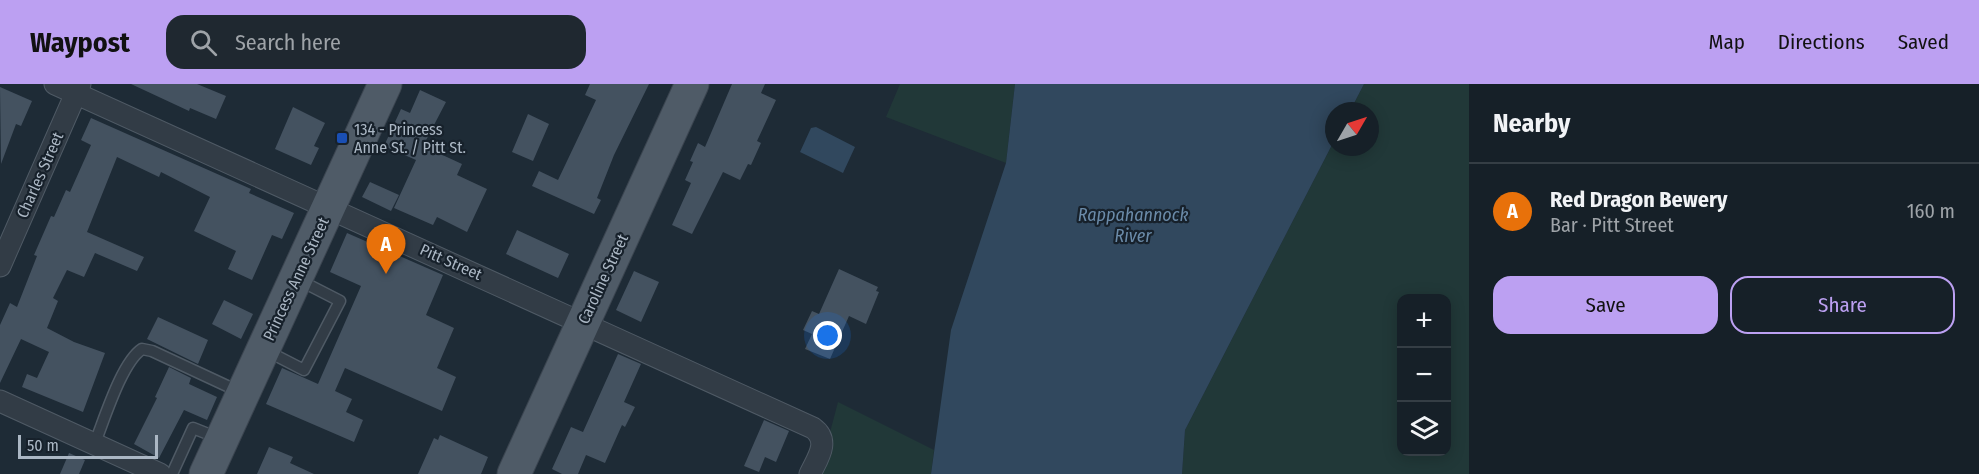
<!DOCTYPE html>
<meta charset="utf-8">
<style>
:root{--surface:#162028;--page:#1f2830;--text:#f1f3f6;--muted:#9ea3a8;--line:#353e45;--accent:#bca0f2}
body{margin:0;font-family:"Fira Sans Condensed",sans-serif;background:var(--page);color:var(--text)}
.controls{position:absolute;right:18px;bottom:18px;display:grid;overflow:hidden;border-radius:12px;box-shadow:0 3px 15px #0003}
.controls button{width:54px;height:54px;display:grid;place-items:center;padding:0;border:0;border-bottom:2px solid var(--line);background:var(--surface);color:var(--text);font:30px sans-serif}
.compass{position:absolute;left:1325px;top:18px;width:54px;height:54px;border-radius:50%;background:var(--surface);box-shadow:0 3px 15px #0003;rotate:51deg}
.scale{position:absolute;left:18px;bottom:15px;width:140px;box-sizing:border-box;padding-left:6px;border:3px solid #abb7c4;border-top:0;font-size:16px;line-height:21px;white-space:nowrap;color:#abb7c4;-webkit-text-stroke:4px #17212b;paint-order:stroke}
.you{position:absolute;left:828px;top:252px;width:21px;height:21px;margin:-15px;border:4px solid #fff;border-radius:50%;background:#1a73e8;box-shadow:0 0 0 9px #1a73e833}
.badge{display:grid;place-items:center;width:39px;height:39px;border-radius:50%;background:var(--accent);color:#fff;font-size:20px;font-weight:700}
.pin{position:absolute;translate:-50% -50px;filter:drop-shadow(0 2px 3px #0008)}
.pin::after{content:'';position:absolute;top:32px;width:21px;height:18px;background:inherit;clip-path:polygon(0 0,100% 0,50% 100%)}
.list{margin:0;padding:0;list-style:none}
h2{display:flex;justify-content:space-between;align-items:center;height:78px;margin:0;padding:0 24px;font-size:26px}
h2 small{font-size:20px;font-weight:400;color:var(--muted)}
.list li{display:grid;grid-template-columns:39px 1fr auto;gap:18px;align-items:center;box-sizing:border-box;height:96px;padding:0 24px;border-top:2px solid var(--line)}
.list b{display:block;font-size:22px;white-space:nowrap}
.list p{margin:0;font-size:20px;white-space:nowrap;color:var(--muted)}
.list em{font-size:20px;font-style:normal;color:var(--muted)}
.actions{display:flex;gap:12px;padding:18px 24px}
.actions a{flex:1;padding:14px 0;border:2px solid var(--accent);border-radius:18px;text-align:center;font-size:21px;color:var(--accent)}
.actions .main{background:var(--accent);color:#111}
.icon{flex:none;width:33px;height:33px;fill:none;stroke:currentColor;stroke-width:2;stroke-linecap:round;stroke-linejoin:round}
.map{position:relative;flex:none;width:1469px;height:390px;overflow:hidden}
header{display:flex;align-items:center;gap:36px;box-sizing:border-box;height:84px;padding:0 30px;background:var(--accent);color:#111}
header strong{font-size:28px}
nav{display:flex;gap:33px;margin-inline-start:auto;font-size:21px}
.search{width:420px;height:54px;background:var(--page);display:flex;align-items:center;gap:15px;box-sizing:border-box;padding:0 21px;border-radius:18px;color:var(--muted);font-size:22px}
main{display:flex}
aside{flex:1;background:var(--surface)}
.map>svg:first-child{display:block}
</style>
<header>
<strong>Waypost</strong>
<div class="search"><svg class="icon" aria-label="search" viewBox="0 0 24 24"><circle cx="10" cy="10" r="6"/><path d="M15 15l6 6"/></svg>Search here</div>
<nav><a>Map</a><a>Directions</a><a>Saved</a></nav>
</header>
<main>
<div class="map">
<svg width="1469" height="390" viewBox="0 0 1469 390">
<rect width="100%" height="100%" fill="#1e2b36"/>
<path fill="#213838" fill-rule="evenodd" d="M900,0H1015L1006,79L886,33Z
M1364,0H1469V390H1182L1185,346L1334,57V63H1370V27H1350ZM1402,214H1446V368H1402Z
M838,318L934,366L931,390H819Z"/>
<path fill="#31485e" d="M1015,0H1364L1350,27H1334V57L1185,346L1182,390H931L951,246L1006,79Z
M816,43L855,63L843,89L800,68L811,44Z"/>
<path fill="#445260" d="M131,0H197L226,12L216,35L190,24L189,27Z
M590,0H649L614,71L597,114L601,116L594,130L532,102L539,87L558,96L596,16L585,11Z
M732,0H765L761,9L776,16L757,57L761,59L751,81L748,80L740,96L723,88L692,150L672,141L691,99L685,96L693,78L690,77L698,59L705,63Z
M0,3L32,17L21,42L16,40L1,80Z
M420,6L446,18L423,62L462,80L457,91L487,105L467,148L437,133L433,141L394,124L416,76L384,62L401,25L410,29Z
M293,23L325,39L314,62L319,64L311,81L275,65Z
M528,30L549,40L533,77L512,68Z
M91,34L251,105L249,109L294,129L282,155L272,151L252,196L228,185L236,167L194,147L210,113L161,88L159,93L117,73L87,148L144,173L137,187L95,169L84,193L67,186L53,214L58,217L47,244L74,258L105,269L83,328L22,303L27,290L37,294L49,268L21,255L0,299V241L10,219L17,223L37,172L34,171L51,132L54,133L66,106L70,108L91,61L81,56Z
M370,98L399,111L391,127L362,113Z
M517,146L569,170L558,194L506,170Z
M347,149L443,191L426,231L454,244L437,284L456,293L442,327L345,284L335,307L352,315L346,328L363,336L354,358L266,320L282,284L318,300L361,202L330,188Z
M839,185L878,203L876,207L879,208L866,240L849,232L830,275L805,265L812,250L803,246L812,227L819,230Z
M634,187L659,198L641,238L616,226Z
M224,216L253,230L241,255L212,240Z
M158,233L208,256L198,280L147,255Z
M618,270L641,280L624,318L635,323L625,343L622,341L605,379L586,371L578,390H562L552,385L571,343L583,348Z
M169,283L191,294L189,300L217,313L207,336L184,326L159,374L134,360L157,314L155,313Z
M764,336L789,347L776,378L765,373L759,388L744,382Z
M440,351L488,373L481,390H418L434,354L438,356Z
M269,363L293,373L290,379L314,390H257Z
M69,369L85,376L79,390H60Z"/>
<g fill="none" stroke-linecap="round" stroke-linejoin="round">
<g stroke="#4f5a65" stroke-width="13">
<path id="lane" d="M267,267L304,286L340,217L299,196
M94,361C104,337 121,279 142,265L152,267L240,308
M172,390L193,344L218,354"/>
</g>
<g stroke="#4f5a65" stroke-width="23">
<path id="street" d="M55,0L813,344C831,357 817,375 810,390
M0,182L80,0
M0,317L160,390"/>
</g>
<g stroke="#3b4550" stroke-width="35">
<path id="primary" d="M206,390L385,0
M514,390L692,0"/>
</g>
<use href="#lane" stroke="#323c46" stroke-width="10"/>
<use href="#street" stroke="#323c46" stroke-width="21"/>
<use href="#primary" stroke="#4f5b67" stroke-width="33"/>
</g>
<rect fill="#1a4fb4" stroke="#17212b" stroke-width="2" x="336" y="48" width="12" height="12" rx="3"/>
<g text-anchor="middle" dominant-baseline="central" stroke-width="4.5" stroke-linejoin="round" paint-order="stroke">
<g font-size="16" fill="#abb7c4" stroke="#17212b" text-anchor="start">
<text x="354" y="45">134 - Princess<tspan x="354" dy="18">Anne St. / Pitt St.</tspan></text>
</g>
<g font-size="16" fill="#abb7c4" stroke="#17212b">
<text transform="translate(40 91) rotate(-66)">Charles Street</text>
<text transform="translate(451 178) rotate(24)">Pitt Street</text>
<text transform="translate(296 195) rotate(-65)">Princess Anne Street</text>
<text transform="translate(603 195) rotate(-65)">Caroline Street</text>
</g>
<g font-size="18" font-style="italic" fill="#6b8ba9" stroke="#17212b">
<text x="1133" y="131">Rappahannock<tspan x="1133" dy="21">River</tspan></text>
</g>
</g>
</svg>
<div class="controls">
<button>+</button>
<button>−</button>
<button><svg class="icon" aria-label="layers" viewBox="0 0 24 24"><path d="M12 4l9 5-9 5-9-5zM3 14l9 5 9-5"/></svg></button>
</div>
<svg class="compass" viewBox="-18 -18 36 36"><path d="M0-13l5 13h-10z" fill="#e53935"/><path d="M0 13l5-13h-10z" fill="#9ea3a8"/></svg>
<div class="scale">50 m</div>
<div class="you"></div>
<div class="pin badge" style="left:386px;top:190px;background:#e8710a">A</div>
</div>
<aside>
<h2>Nearby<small></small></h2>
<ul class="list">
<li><span class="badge" style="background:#e8710a">A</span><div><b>Red Dragon Bewery</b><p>Bar · Pitt Street</p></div><em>160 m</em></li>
</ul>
<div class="actions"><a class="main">Save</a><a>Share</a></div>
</aside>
</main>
